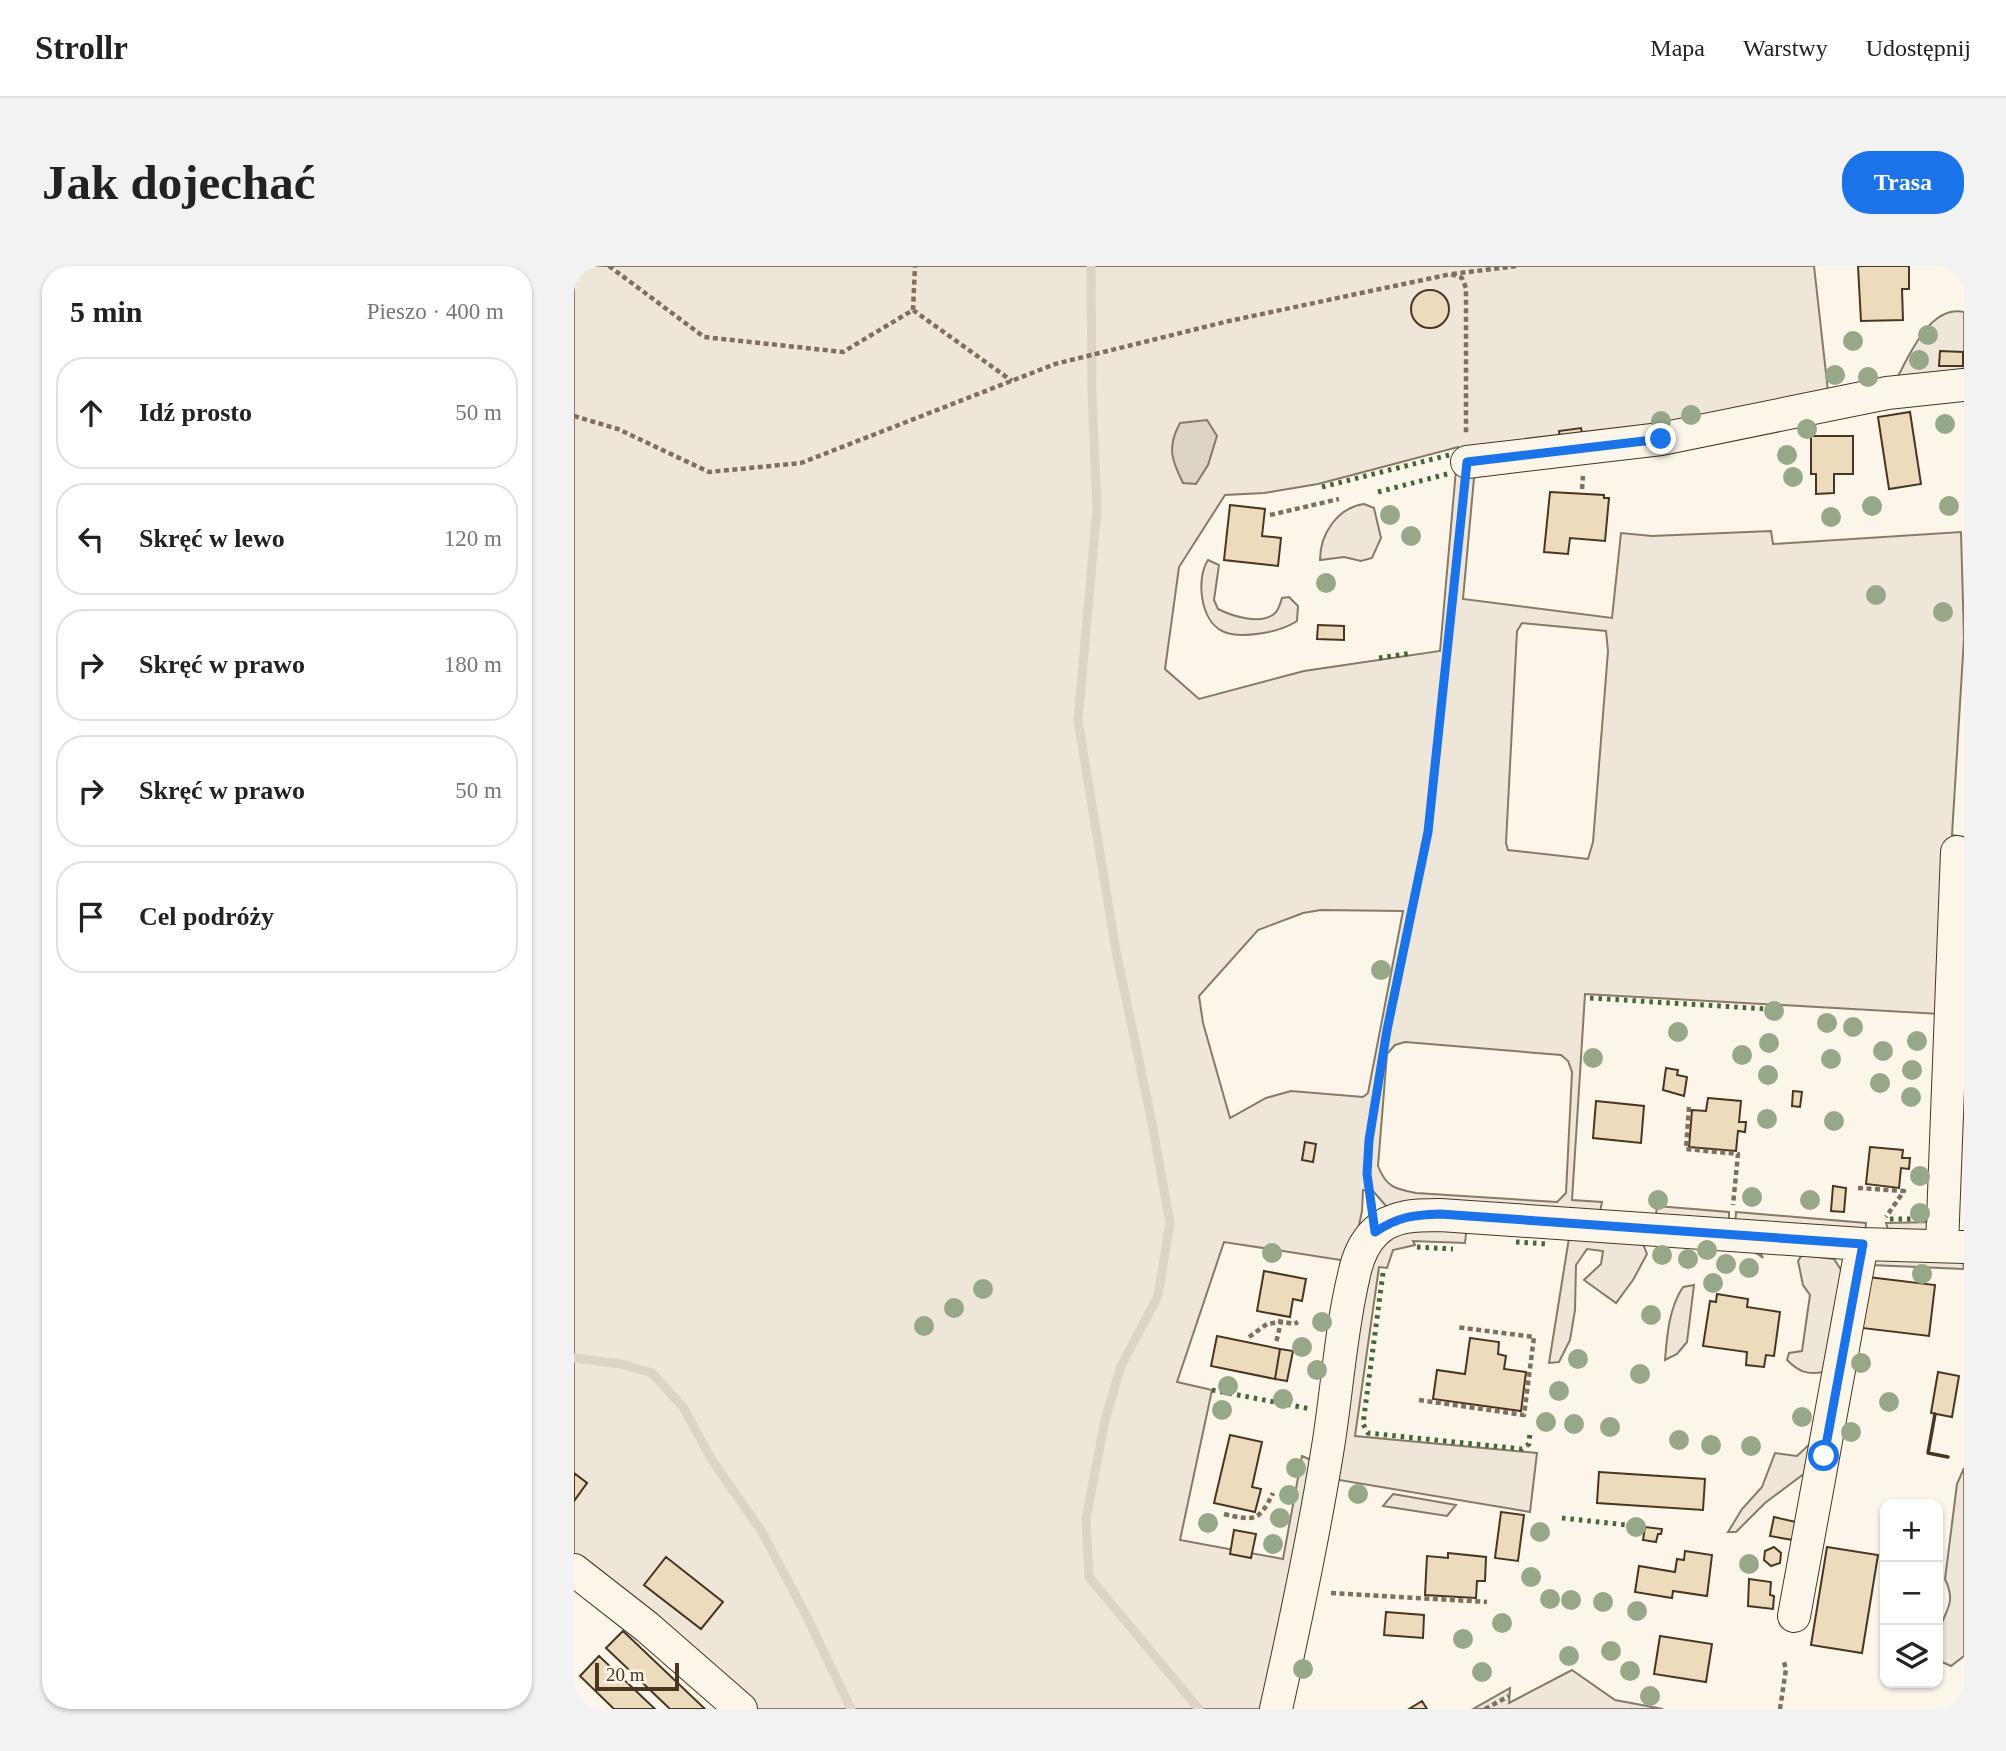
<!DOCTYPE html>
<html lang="pl">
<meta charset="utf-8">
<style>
:root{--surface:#fff;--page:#f2f2f2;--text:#222;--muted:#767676;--line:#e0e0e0;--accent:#1a73e8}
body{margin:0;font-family:"Times New Roman",serif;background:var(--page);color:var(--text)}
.controls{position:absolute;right:21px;bottom:21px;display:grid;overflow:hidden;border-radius:14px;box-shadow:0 2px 5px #0004}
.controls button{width:63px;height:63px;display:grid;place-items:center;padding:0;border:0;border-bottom:2px solid var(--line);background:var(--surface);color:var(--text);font:35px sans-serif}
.scale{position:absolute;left:21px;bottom:18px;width:84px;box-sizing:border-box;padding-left:7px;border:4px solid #4a3520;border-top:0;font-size:19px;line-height:24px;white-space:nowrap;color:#4a3520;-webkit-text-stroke:5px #fbf6e9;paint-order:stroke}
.stop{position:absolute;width:21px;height:21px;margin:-16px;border:5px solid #1a73e8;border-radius:50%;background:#fff}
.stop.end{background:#1a73e8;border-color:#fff;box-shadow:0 2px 7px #0008}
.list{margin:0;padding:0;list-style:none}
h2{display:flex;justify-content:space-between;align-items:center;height:91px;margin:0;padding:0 28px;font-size:30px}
h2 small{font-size:23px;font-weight:400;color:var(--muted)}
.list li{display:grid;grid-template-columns:46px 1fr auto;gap:21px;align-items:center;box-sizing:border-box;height:112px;margin:0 14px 14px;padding:0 14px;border:2px solid var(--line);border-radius:28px}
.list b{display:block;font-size:26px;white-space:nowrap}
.list em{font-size:23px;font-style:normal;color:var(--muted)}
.icon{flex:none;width:38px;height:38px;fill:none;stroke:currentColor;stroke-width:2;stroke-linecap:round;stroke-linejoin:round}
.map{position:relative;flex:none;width:1390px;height:1443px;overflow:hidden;border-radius:28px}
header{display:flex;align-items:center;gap:42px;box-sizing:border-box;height:98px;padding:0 35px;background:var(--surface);border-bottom:2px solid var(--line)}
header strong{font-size:33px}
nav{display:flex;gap:38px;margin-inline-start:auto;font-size:24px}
.intro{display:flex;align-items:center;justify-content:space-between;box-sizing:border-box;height:168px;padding:0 42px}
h1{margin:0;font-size:49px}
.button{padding:18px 32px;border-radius:28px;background:var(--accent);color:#fff;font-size:24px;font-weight:700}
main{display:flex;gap:42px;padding:0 42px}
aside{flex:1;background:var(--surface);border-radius:28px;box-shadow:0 2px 5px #0004}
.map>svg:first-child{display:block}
</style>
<header>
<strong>Strollr</strong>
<nav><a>Mapa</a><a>Warstwy</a><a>Udostępnij</a></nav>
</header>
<div class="intro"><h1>Jak dojechać</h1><a class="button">Trasa</a></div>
<main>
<aside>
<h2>5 min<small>Pieszo · 400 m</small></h2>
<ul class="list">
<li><svg class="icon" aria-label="ahead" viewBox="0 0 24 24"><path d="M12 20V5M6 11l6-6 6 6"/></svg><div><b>Idź prosto</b></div><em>50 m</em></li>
<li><svg class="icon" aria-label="left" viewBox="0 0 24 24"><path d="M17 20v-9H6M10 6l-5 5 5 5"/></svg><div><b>Skręć w lewo</b></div><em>120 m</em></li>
<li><svg class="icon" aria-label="right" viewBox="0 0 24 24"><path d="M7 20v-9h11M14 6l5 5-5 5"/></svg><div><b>Skręć w prawo</b></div><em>180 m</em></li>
<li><svg class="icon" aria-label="right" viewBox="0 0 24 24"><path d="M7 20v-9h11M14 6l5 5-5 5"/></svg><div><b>Skręć w prawo</b></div><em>50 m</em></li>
<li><svg class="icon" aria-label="arrive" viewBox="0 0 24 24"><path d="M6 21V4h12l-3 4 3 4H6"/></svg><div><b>Cel podróży</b></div></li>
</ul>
</aside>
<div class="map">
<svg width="1390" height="1443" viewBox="0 0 1390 1443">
<rect width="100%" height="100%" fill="#fbf6e9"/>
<path fill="#ede6d9" stroke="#887966" stroke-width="2" fill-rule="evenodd" d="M0,0H1240L1254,125L1323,112C1336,88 1356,39 1390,46V113L912,201L900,212L889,333L1038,352L1047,267L1078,270L1197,265L1199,278L1387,266L1390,372L1378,569L1390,571V652L1366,748L1011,728L998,934L1028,936L1025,951L813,941L799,925L789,924L788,945L784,964L766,1005L767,994L650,976L603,1116L638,1124L606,1274L709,1293L728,1190L744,1197L694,1443H176L0,1293V1235L13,1217L0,1207ZM884,181L866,385L730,405L625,433L591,403L605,301L651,229L690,227L744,218ZM948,357L1032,365L1034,385L1019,576L1014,593L934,584L932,577L943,365ZM747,644L829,645L794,827L789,831L717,825L692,832L656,852L629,757L625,730L684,664L729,647ZM831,776L987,789L994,795L998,806L992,927L983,936L842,927C821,923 812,921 804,900L813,788L821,779Z
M790,238L800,242L807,272L798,292L787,295L770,291L746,294C746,268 763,242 790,238Z
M634,294L645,299L640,334L644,343C658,350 686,359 700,348C705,344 706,338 708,332L715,331L724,340L723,355C707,366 666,374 648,365C626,354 622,312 634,294Z
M1083,940L1155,946V961L1082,949Z
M1162,946L1292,957L1291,969L1161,961Z
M1361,956L1354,972L1316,970L1312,957Z
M893,959L891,977L839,975L841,979L819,984L813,1002L805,1001L781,1170L963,1187L956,1246L759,1213L790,1005L817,965Z
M995,972L1182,978L1189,992L1178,984L1069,978L1073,988L1059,1014L1042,1037L1010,1014L1027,998L1029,985L1013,983L1002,999L1001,1044L996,1074L985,1096L975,1097Z
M1228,989L1260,993L1271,1010L1235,1204L1191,1237L1162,1266H1154L1168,1243L1188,1221L1201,1187L1223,1190L1238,1176L1250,1106C1233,1109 1225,1106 1213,1094L1215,1087L1228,1085L1236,1029L1229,1019L1224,995Z
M1300,990H1388L1390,1003L1297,999Z
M1120,1019L1113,1076L1103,1088L1091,1094C1093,1069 1095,1042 1109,1021Z
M1390,1202V1390L1377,1400L1366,1395C1364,1387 1362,1375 1364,1367C1371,1344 1383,1338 1371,1313L1383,1218Z
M819,1228L882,1239L873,1250L809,1240Z
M998,1404L1041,1434L1089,1443H899L936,1422L935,1437Z"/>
<path fill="#dcd4c6" stroke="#887966" stroke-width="2" d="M633,154L643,170L634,199L622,218L609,217C597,193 593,181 606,157Z"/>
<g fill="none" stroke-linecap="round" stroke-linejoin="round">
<path stroke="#dcd4c6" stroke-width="9" d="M517,0L518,128L523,242L504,454L542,685L577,852L596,957L584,1030L547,1100L531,1154L512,1253L515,1311L625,1443
M0,1092L47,1098L78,1107L109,1141L138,1194L188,1266L233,1351L277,1443"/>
</g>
<path fill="#ecdcbc" stroke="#4a3520" stroke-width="2" d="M1284,0H1335V23H1328L1329,54L1287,55Z
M837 43a19 19 0 1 1 38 0a19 19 0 1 1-38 0Z
M1366,85L1389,86V100H1365Z
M1336,146L1347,218L1315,223L1304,151Z
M1007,162L1009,171L986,173L985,165Z
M1237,170H1279V208H1260V227L1242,228V208H1237Z
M976,226L1030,229V232H1035L1031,275L996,272L994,288L970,286Z
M656,239L691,243L688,270L707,272L704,300L650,294Z
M744,359L770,360V374L743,373Z
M1092,802L1104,804L1103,809L1113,811L1110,830L1089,824Z
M1219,825L1228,826L1226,841L1218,840Z
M1134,832L1167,835L1165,856H1172L1171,866L1164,865L1162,885L1115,881L1118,844L1132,845Z
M1022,835L1070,840L1067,877L1019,872Z
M731,876L742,878L739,896L728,894Z
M1296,881L1329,884L1328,892H1336L1335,903L1327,902L1325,922L1292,918Z
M1259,920L1272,922L1270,946L1257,945Z
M690,1005L732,1013L728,1035L719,1033L716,1051L683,1045Z
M1294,1011L1361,1019L1355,1070L1288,1062Z
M1143,1028L1174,1033L1173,1041L1206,1046L1200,1090L1192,1089L1190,1101L1172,1099L1173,1086L1129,1080L1136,1035L1142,1036Z
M643,1070L706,1083L701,1113L637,1100Z
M896,1072L925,1076L924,1088L932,1090L930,1103L952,1106L947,1145L859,1133L863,1104L891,1108Z
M706,1083L719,1085L713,1115L701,1113Z
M1364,1106L1385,1110L1378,1151L1357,1147Z
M656,1169L688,1176L678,1221L687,1223L681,1246L640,1237Z
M1025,1206L1131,1213L1129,1244L1023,1237Z
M0,1207L13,1217L0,1235Z
M927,1246L950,1249L944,1295L921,1292Z
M1200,1251L1222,1256L1219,1274L1196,1270Z
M1071,1261L1088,1263L1087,1268H1084L1082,1276L1069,1274Z
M660,1264L682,1268L677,1292L656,1288Z
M1200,1281L1207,1287L1206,1297L1197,1300L1190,1294L1191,1285Z
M1253,1281L1304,1289L1288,1387L1237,1379Z
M1111,1285L1138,1289L1133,1330L1099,1325L1098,1332L1061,1326L1065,1300L1101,1306L1103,1293L1110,1294Z
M874,1287L912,1291L911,1315H903L902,1332L851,1329L853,1290L874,1292Z
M92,1291L149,1336L127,1363L70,1319Z
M1175,1313L1197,1316L1196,1329L1200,1330L1199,1343L1174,1340Z
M812,1346L850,1349L849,1372L810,1369Z
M49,1365L131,1443H96L32,1382Z
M1086,1370L1138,1378L1132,1416L1080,1408Z
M25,1390L81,1443H40L6,1410Z
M848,1435L853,1443H835Z"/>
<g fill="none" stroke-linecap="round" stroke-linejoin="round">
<g stroke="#4a3520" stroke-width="34">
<path id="minor" d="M893,196L1087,173L1313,127L1390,119
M1368,980L1383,586
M0,1304L73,1361L167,1443
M1220,1350L1288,978
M702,1443C721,1358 739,1273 753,1187C763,1128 766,1067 780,1009C783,994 790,977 801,966C818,949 843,949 866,949L1288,978L1390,981"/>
</g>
<path stroke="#7f6f5c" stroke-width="4.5" stroke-dasharray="5 3.5" stroke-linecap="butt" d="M35,0L130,71L269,86L339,44L341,0
M878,8L943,0
M339,44L438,115
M0,150L44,163L135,206L227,197L481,98L655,55L877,8L888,12L892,22V169
M1008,223L1009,210
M696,249L765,233
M1115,841L1112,883L1164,888L1159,939
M1284,922L1330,925L1312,951
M796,934L793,908L795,874L813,764L854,566L890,223
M704,1055L720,1058L724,1056
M675,1071L693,1058L707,1056L702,1077
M845,1134L950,1149L960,1071L882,1061
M650,1248C680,1255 685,1256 699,1227
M757,1327L913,1336
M911,1443L935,1430
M1206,1443L1212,1403L1209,1393"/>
<use href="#minor" stroke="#fbf6e9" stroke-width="32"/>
<path stroke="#436837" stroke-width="5" stroke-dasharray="3.5 5" stroke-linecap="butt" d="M748,221L879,188
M804,226L877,207
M805,392L838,387
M1016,732L1194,743
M1316,953H1357
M942,976L973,978
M843,981L879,983
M809,1007L789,1158L794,1167L948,1183L955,1178L956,1166
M638,1124L737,1143
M988,1252L1053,1259"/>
<path stroke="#4a3520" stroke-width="3.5" d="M1361,1148L1354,1187L1374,1191"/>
</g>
<g fill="#96a887">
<circle cx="1354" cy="69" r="10"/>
<circle cx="1279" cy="75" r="10"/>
<circle cx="1345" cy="94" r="10"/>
<circle cx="1261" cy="109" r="10"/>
<circle cx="1294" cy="111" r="10"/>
<circle cx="1117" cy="149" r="10"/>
<circle cx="1087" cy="155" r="10"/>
<circle cx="1371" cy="158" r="10"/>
<circle cx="1233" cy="163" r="10"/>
<circle cx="1213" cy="189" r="10"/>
<circle cx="1219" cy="211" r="10"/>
<circle cx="1298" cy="240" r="10"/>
<circle cx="1375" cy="240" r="10"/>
<circle cx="816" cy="249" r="10"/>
<circle cx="1257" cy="251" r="10"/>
<circle cx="837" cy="270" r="10"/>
<circle cx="752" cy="317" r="10"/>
<circle cx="1302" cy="329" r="10"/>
<circle cx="1369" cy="346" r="10"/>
<circle cx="807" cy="704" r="10"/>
<circle cx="1200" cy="745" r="10"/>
<circle cx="1253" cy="757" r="10"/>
<circle cx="1279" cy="761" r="10"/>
<circle cx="1104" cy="766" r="10"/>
<circle cx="1343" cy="775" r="10"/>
<circle cx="1195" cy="777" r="10"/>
<circle cx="1309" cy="785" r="10"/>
<circle cx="1168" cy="789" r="10"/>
<circle cx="1019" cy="792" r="10"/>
<circle cx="1257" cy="793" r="10"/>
<circle cx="1338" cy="804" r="10"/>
<circle cx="1194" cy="809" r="10"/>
<circle cx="1306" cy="817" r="10"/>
<circle cx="1337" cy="831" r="10"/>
<circle cx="1193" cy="853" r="10"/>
<circle cx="1260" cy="855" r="10"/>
<circle cx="1346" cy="910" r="10"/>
<circle cx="1178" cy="931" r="10"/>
<circle cx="1084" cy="934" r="10"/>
<circle cx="1236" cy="934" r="10"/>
<circle cx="1346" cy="947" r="10"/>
<circle cx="1133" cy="984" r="10"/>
<circle cx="698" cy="987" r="10"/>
<circle cx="1088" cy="989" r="10"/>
<circle cx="1114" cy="993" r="10"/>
<circle cx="1152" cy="998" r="10"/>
<circle cx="1175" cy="1002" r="10"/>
<circle cx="1348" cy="1008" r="10"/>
<circle cx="1139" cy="1017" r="10"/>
<circle cx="409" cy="1023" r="10"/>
<circle cx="380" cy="1042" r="10"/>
<circle cx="1077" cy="1049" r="10"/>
<circle cx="748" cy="1056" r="10"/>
<circle cx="350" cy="1060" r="10"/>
<circle cx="728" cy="1081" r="10"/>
<circle cx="1004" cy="1093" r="10"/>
<circle cx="1287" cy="1097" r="10"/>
<circle cx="743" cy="1104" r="10"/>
<circle cx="1066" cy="1108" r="10"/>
<circle cx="654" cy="1120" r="10"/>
<circle cx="985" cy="1125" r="10"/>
<circle cx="709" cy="1133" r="10"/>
<circle cx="1315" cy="1136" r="10"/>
<circle cx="648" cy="1144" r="10"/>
<circle cx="1228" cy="1151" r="10"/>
<circle cx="972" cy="1156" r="10"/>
<circle cx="1000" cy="1158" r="10"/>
<circle cx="1036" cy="1161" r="10"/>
<circle cx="1277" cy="1166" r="10"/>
<circle cx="1105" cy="1174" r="10"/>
<circle cx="1137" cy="1179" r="10"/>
<circle cx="1177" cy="1180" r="10"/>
<circle cx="722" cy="1202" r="10"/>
<circle cx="784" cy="1228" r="10"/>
<circle cx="715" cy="1229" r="10"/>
<circle cx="706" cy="1252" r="10"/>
<circle cx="634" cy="1257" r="10"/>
<circle cx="1062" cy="1261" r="10"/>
<circle cx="966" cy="1266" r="10"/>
<circle cx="699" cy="1278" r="10"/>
<circle cx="1175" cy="1298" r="10"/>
<circle cx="957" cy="1311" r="10"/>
<circle cx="976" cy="1333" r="10"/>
<circle cx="997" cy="1334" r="10"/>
<circle cx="1029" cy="1336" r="10"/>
<circle cx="1063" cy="1345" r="10"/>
<circle cx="928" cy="1357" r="10"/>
<circle cx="889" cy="1373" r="10"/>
<circle cx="1037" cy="1385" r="10"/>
<circle cx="995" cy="1390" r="10"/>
<circle cx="729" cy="1403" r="10"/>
<circle cx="1056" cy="1405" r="10"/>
<circle cx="908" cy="1406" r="10"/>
<circle cx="1076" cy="1430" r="10"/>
</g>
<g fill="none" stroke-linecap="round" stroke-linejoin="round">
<path stroke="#1a73e8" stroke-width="9" d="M1087,173L893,196L854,566L813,764L795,874L793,908L801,966C824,951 838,949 866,948L1289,978L1250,1190"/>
</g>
</svg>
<div class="controls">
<button>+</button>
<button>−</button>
<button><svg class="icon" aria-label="layers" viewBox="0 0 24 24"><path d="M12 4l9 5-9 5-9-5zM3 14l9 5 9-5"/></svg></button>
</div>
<div class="scale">20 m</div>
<div class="stop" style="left:1250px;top:1190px"></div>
<div class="stop end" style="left:1087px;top:173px"></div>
</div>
</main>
